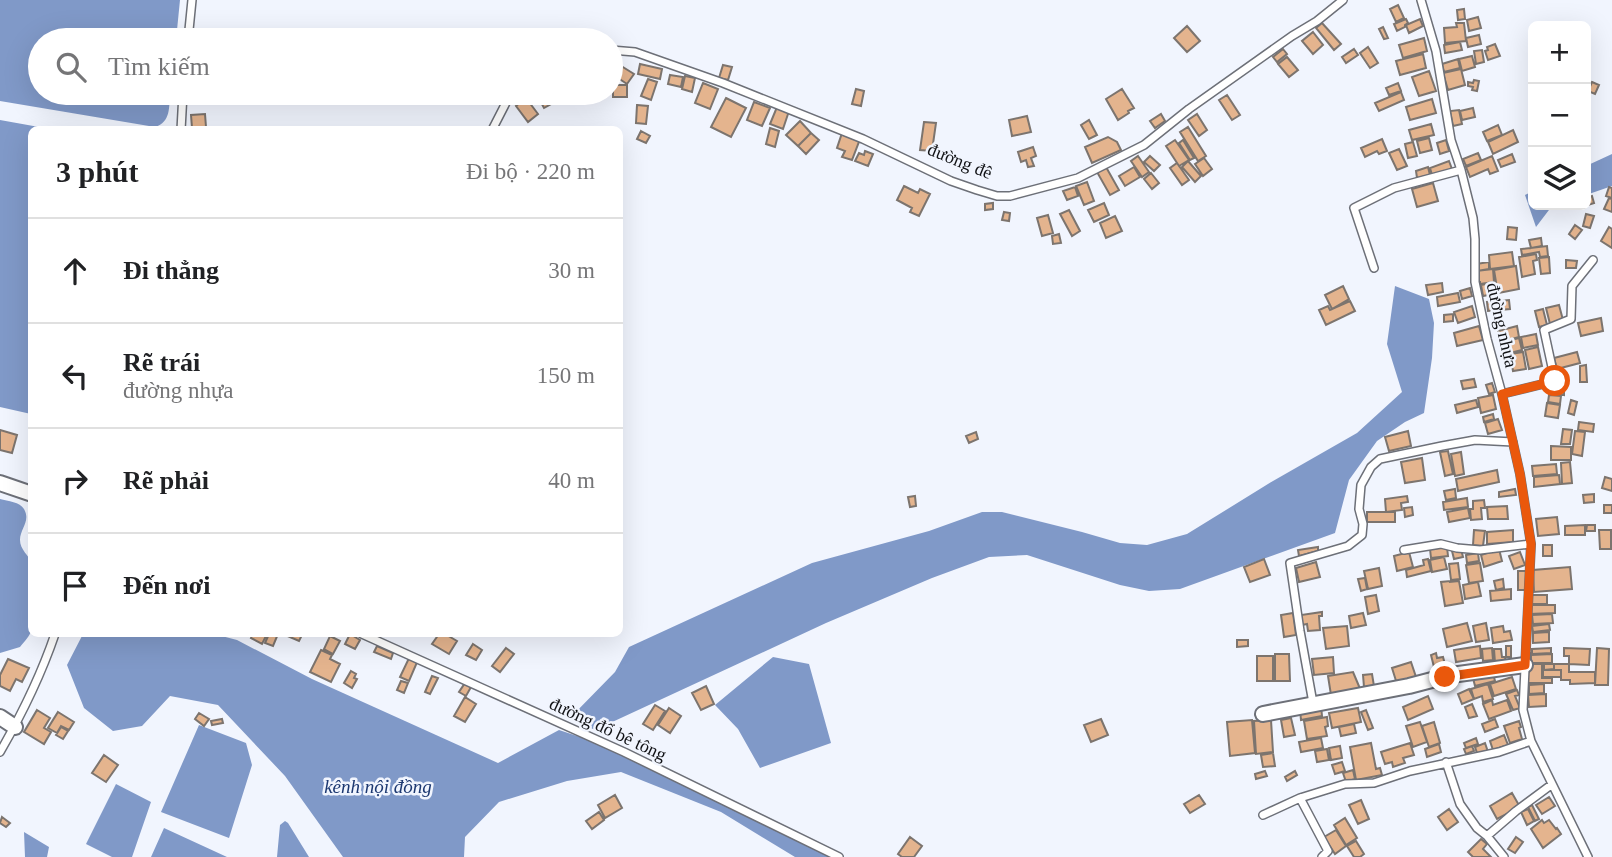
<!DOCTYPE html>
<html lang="vi">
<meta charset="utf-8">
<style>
:root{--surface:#fff;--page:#f2f2f2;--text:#202124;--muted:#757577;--line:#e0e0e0}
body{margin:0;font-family:"Times New Roman",serif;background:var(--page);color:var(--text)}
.controls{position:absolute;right:21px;top:21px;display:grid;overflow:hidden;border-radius:10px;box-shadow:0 7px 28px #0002}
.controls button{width:63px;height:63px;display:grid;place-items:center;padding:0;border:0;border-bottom:2px solid var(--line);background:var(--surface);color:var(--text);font:35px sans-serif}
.stop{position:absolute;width:21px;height:21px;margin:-16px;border:5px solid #ea580c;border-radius:50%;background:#fff}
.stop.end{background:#ea580c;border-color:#fff;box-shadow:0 2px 7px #0008}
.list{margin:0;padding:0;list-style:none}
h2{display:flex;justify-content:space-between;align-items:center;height:91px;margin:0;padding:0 28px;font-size:30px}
h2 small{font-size:23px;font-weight:400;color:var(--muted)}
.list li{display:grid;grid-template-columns:46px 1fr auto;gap:21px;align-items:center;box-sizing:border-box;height:105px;padding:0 28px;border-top:2px solid var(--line)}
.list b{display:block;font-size:26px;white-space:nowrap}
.list p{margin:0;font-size:23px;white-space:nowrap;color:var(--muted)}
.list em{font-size:23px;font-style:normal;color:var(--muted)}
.icon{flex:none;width:38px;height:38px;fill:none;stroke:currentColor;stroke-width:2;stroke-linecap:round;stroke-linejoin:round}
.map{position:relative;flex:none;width:1612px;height:857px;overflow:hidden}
.search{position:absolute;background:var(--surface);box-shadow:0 7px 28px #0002;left:28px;top:28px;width:595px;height:77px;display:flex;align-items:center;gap:18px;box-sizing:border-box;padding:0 24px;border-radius:38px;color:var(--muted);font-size:26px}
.panel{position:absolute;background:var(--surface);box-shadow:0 7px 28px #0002;left:28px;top:126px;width:595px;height:511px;border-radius:10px}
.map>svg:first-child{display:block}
</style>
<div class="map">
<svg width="1612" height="857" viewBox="0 0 1612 857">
<rect width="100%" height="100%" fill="#f1f5fe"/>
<path fill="#8099c8" d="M0,0H180L176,40H40V93H170C169,107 171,122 155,127L0,101Z
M0,120L50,129L32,130L31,414L0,407Z
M1612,154V186L1586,195V166Z
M1533,191V205H1555L1552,206L1536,227L1525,195Z
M1395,286L1429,299L1434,323L1432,358L1424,413L1405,422L1377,441L1349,480L1335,533L1180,589L1149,591L1120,585L1027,555L989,557L932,578L826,623L595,730L570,718L615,672L629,647L812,563L929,531L982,512H1002L1082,532L1120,543L1147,545L1187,534L1273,481L1357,433L1402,392L1387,344Z
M0,499C8,501 20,502 24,509C31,521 20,529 20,540C20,550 29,555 32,564C33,569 33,624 32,629C30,636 24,642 20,647L0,653Z
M83,634H214L237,640L312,679L498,763L559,730L595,742L832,857H795L721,812L621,772L567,781L499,802L465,837L464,857H343L285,776L218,705L170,696L142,726L113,731L84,708L67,665Z
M773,657L809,664L831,743L760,768L738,729L715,705Z
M199,725L246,743L252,765L229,838L161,812Z
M116,784L151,802L132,857H112L86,844Z
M285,821L288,823L309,857H277L280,825Z
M164,828L227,857H151Z
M24,832L49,847L47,857H25Z"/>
<path fill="#e4b48e" stroke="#7c746e" stroke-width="2" d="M1398,5L1404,18L1396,22L1390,9Z
M1464,9L1465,19L1458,20L1457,10Z
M1478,17L1481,28L1469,31L1467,20Z
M1406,19L1408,23L1405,25V27L1397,31L1394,24Z
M1420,19L1423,26L1409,33L1406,25Z
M1322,23L1341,44L1334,50L1316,28Z
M1456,23H1464L1466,41L1445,43L1444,28L1457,27Z
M1187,26L1200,41L1187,52L1174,38Z
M1383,27L1388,38L1384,39L1379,29Z
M1313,32L1323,45L1313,54L1302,41Z
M1479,35L1481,44L1468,47L1466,38Z
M1424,38L1427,51L1403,58L1399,45Z
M1460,42L1462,50L1445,53L1444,45Z
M1495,44L1500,56L1488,60L1485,51L1488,50L1487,47Z
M1368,47L1378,63L1370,68L1360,53Z
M1283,49L1287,54L1277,62L1273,57Z
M1354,49L1358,55L1346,63L1342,57Z
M1482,50L1484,62L1476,64L1474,51Z
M1423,54L1426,68L1400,75L1396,61Z
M1472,56L1475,67L1462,71L1459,59Z
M1287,57L1298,70L1289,77L1278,64Z
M1458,59L1460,68L1444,72L1442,64Z
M618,64L634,74L627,84L612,74Z
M640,64L662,69L660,79L638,74Z
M723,65L732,67L728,80L719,78Z
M1461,69L1465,85L1448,90L1443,73Z
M1429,71L1436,91L1419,96L1412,77Z
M670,75L683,77L681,87L668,84Z
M685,76L695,78L692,92L682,89Z
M648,79L657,82L651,100L641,96Z
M1474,80L1479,81L1477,91L1472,90L1473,87L1468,86V82L1473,83Z
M1592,82L1599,85L1595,94L1588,91Z
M703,83L718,89L710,109L695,103Z
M1398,83L1401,91L1389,95L1386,88Z
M613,85H627V97H613Z
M856,89L864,91L861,106L852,104Z
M1122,89L1134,108L1128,111L1129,113L1118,120L1106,99Z
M1401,92L1404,100L1379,111L1375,103Z
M545,93L551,104L544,108L538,97Z
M1227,95L1240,115L1232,120L1219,100Z
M526,98L538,114L528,122L516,106Z
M726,98L746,108L731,137L711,127Z
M1432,99L1436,113L1410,120L1406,107Z
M754,102L770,108L762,126L747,120Z
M637,105L648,106L646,124L636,123Z
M777,107L789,111L783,129L770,124Z
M1473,108L1475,117L1462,120L1460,111Z
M1459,110L1462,124L1453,126L1450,111Z
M205,114L206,127L192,128L191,115Z
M1161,114L1165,121L1155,128L1150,121Z
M1197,114L1207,130L1199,136L1188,120Z
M1027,116L1031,132L1012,136L1009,120Z
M1089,120L1097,135L1089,139L1081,125Z
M800,121L811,133L798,146L786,135Z
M924,122L936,123L932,151L920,150Z
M1431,124L1434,135L1412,140L1409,130Z
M1498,125L1502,135L1487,141L1483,132Z
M1188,127L1206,156L1198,161L1180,132Z
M770,128L779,131L775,147L766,144Z
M1513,130L1518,142L1493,154L1488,142Z
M641,131L650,136L646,143L637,139Z
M811,133L819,140L806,154L798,146Z
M842,133L860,139L852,160L842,157L845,151L837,148Z
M1108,137L1117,142L1121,150L1092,163L1085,147Z
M1429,138L1432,150L1420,153L1417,141Z
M1382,139L1387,151L1379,154L1377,151L1365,157L1361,148Z
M1175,140L1189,160L1179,166L1166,146Z
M1183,140L1194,158L1190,160L1179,143Z
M1446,140L1449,151L1440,154L1437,143Z
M1413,142L1417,156L1408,158L1405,144Z
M1033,147L1036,156L1031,158L1034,166L1028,167L1026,160L1021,162L1018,152Z
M1399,149L1407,166L1397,170L1389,153Z
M865,151L873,154L868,166L855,161L859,153L864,155Z
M1478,153L1481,160L1466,166L1463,159Z
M1512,154L1515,162L1501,167L1498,160Z
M1138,156L1149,172L1142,177L1131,161Z
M1150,156L1160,165L1154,171L1144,162Z
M1492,156L1498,171L1490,174L1488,169L1470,177L1466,167Z
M1204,158L1212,169L1203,176L1195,164Z
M1188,161L1201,176L1195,182L1182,167Z
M1449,161L1452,169L1432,175L1430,168Z
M1177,163L1189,180L1182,185L1170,168Z
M1106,167L1119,190L1110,195L1097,172Z
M1134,167L1140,177L1125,186L1119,176Z
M1428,167L1430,175L1417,178L1416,171Z
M1151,173L1159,183L1152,189L1144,179Z
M1087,182L1094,201L1084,205L1076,186Z
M1433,183L1438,201L1417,207L1412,189Z
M904,186L918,193L920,189L930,194L919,216L910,212L912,208L897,200Z
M1075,187L1078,196L1067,200L1063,191Z
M1609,187L1612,188V198L1606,196Z
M1592,196L1594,203L1581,207L1580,205H1586V198Z
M1609,198L1612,199V212L1604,209Z
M993,203V209L985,210V204Z
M1104,203L1109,215L1094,222L1088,210Z
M1069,210L1080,231L1072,236L1060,214Z
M1004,212L1010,213L1009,221L1002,220Z
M1586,214L1594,216L1590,228L1583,226Z
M1048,215L1053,233L1042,236L1037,218Z
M1115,216L1122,231L1106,238L1100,223Z
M1575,225L1582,230L1575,239L1569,234Z
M1508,227L1517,228L1516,240L1507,239Z
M1609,227L1612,229V248L1601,241Z
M1059,234L1061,243L1053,244L1052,236Z
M1541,238L1542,246L1531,248L1529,240Z
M1547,246L1548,256L1540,257L1539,252L1522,255L1521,249Z
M1512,252L1514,266L1490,269L1489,255Z
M1536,254L1537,260L1533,261L1535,274L1522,277L1519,257Z
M1549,257L1550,273L1541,274L1539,258Z
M1566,260L1577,261L1576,268H1566Z
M1489,262V269L1477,271L1476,264Z
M1516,266L1519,289L1483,296L1481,285L1496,282L1494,270Z
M1493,269L1494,282L1480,284V282H1477L1476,271Z
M1442,283L1443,292L1428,295L1426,285Z
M1343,286L1349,299L1332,309L1325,295Z
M1470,288L1472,296L1462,299L1460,291Z
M1458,293L1460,302L1438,306L1437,297Z
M1509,300L1510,309L1488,311L1487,302Z
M1350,301L1355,311L1326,325L1319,310L1328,306L1330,310Z
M1559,305L1563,320L1550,324L1546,308Z
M1472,306L1475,317L1458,323L1454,312Z
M1543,309L1547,325L1539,327L1535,311Z
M1453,314V321L1444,322V315Z
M1601,318L1603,331L1581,336L1578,323Z
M1479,326L1483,340L1457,346L1454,333Z
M1517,326L1519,337L1501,342L1498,331Z
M1536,334L1538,345L1523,348L1521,337Z
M1519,338L1522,350L1502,355L1499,343Z
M1538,347L1542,366L1529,369L1525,350Z
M1523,352L1526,369L1513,371L1510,354Z
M1577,352L1580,363L1557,369L1554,358Z
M1586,365L1587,382H1580V366Z
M1474,379L1476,387L1463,389L1461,381Z
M1492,383L1495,392L1489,394L1486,385Z
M1557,387L1564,388V395L1556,394Z
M1493,395L1496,409L1481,413L1478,398Z
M1549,395L1561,396L1560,404L1548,402Z
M1476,400L1478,407L1457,413L1455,405Z
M1571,400L1577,402L1574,415L1568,413Z
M1547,403L1560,405L1558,418L1545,416Z
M1493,414L1494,419L1484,422L1483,417Z
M1498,419L1502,430L1488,434L1485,423Z
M1579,422L1594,424L1593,432L1578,430Z
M1563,429L1572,430L1570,444H1561Z
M0,430L17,435L12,453L0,450Z
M1408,431L1411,446L1389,451L1385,437Z
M1575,431L1585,432L1582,456L1572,454Z
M976,432L978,439L969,443L966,436Z
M1551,446L1571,447V460H1551Z
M1448,451L1453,474L1445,476L1440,452Z
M1461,452L1464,474L1455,476L1451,454Z
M1422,458L1425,480L1405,483L1401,462Z
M1570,462L1572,483L1562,484L1561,463Z
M1556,464L1557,474L1533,476L1532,466Z
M1497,470L1499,482L1458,491L1456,479Z
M1559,475L1560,484L1534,487V477Z
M1605,477L1612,479V491L1602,488Z
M1455,489L1456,498L1446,500L1444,491Z
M1515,489L1516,495L1499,497V492Z
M1594,494V502L1584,503L1583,495Z
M915,496L916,506L910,507L908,497Z
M1407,496L1408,502L1401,503L1402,510L1386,512L1385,499Z
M1467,498L1468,507L1444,510L1443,502Z
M1484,500L1485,508H1481L1482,519L1471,520L1470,509H1473V501Z
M1604,505H1612V513H1604Z
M1507,506L1508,519H1488L1487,507Z
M1412,507L1413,515L1405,517L1404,508Z
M1468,508L1470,518L1449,522L1447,512Z
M1367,512H1395V522H1367Z
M1557,517L1559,534L1538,536L1536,519Z
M1585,525V535H1565V526Z
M1587,525H1595V531H1586Z
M1474,530L1485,531L1483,546L1473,545Z
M1513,530V542L1487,544V532Z
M1599,530H1611V549H1600Z
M1543,545H1552V556H1543Z
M1318,547V551L1299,556L1298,550Z
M1447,547L1448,556L1431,558L1430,549Z
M1461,549L1463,557L1454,559L1452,551Z
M1499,549L1502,561L1484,567L1481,555Z
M1409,552L1413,567L1397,571L1394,556Z
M1520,552L1525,565L1514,569L1509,556Z
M1478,553L1479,561L1467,563L1466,555Z
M1444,557L1447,569L1432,572L1430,560Z
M1264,559L1270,575L1250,582L1244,567Z
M1428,559L1431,571L1407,577L1406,570L1424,565L1423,560Z
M1316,562L1320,577L1299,582L1296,568Z
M1458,563L1460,579L1451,580L1449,564Z
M1480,563L1483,581L1469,583L1466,565Z
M1570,567L1572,589L1534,592L1533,570Z
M1379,568L1382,586L1368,589L1364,571Z
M1518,571H1527V590H1518Z
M1365,578L1367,589L1361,591L1358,579Z
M1503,579L1504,588L1496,590L1494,581Z
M1450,581V582L1459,581L1463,603L1445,606L1441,582Z
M1478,582L1481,596L1465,599L1463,585Z
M1511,589V599L1491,601L1490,591Z
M1376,595L1379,611L1368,614L1365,597Z
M1529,595H1547V604H1529Z
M1529,605H1555V613L1529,614Z
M1322,612V616H1319L1320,630L1308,631L1307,624L1302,625L1301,615Z
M1293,613L1296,635L1284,637L1281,615Z
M1363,613L1366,625L1351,628L1349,616Z
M1552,614L1553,623L1533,624L1532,615Z
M1467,623L1472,641L1447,647L1443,629Z
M1486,623L1489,640L1476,642L1473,626Z
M1549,624L1550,630L1533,632L1532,626Z
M1347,626L1349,646L1326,649L1323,628Z
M1503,626L1504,632L1510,631L1512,640L1493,643L1491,628Z
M1549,632V642L1533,643V633Z
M253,634H267L262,644L251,638Z
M269,634H278L273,646L265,643Z
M283,634H298L302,635L299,641Z
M350,634L360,640L355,649L345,644Z
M439,634H445L457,641L449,654L432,644Z
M330,636L340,641L333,654L324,649Z
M1237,640H1248V646L1237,647Z
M473,644L482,650L476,660L466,655Z
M377,646L393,653L391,659L374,652Z
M1480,646L1481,658L1456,662L1454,650Z
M1506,646H1511V657H1506Z
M506,648L514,654L500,672L492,666Z
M1492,648L1493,660L1483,661L1482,649Z
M1551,648V653L1532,654V649Z
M1564,648L1590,649L1589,665L1569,664V656H1564Z
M1597,648L1609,649L1608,685H1595Z
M1494,649H1501L1502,657H1505L1506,662L1495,663Z
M321,650L332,655L330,659L340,664L331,682L310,672Z
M1436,653L1437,658L1443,657L1447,672L1436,675L1431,655Z
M1527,653H1530V664H1542V678H1552V683H1526Z
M1275,654H1289L1290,681H1275Z
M1552,654V663H1531V655Z
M410,656L418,660L409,681L400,677Z
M1257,656H1273V681H1257Z
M1333,657L1334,673L1314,675L1312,659Z
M8,659L29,668L22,682L16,679L10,691L0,686V675Z
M1411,662L1416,677L1397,684L1392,668Z
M1544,664H1554V669L1544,670Z
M1554,664H1569V672H1595V683L1570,684V680H1561V670H1554Z
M1543,670H1561V677H1543Z
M351,671L356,674L354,678L357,679L352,688L344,683Z
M1353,672L1361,691L1331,695L1328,676Z
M1493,673L1495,681L1475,686L1473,678Z
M1372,674L1374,686L1364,687L1363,675Z
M432,676L438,678L430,694L425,692Z
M1512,677L1516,689L1494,696L1490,684Z
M401,681L408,683L404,693L397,690Z
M465,683L471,687L466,696L459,692Z
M1488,684L1493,699L1483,702L1482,696L1474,699L1471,689Z
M1544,684V693L1529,694V685Z
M706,686L714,704L701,710L692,693Z
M1469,689L1474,699L1462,704L1458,694Z
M1517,690L1519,695L1515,696L1520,708L1513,710L1506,694Z
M1546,694V706L1529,707L1528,695Z
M1428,696L1433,709L1408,720L1403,707Z
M465,697L476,704L465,722L454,716Z
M1492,700L1493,705L1507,700L1511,711L1489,719L1483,704Z
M1472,704L1477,716L1469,718L1465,707Z
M655,705L665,711L653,730L643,724Z
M1321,706L1322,716L1301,720L1300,710Z
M669,708L681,716L670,733L658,725Z
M1358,708L1361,722L1332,728L1329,713Z
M37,710L50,718L44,728L51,732L44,744L24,732Z
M1366,710L1373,728L1368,730L1361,712Z
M58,712L74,722L69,730L61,726L57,733L48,728Z
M199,713L209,719L204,726L195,719Z
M1327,717L1328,726L1325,727L1327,736L1307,739L1304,721Z
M1291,718L1295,735L1284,737L1281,720Z
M222,719L223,723L212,725L211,721Z
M1101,719L1108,735L1091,742L1084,725Z
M1495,719L1498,727L1485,732L1482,724Z
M1252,720L1255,753L1230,756L1227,722Z
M1271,720L1273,752L1256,754L1254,721Z
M1519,721L1521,727L1519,728L1522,739L1510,743L1504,726Z
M1420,722L1427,742L1413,747L1406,726Z
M1434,722L1440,743L1429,747L1422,726Z
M1354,724L1356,733L1341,736L1339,727Z
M61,727L68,731L63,739L56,735Z
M1504,735L1508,745L1493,750L1490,741Z
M1321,738L1323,748L1301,752L1299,742Z
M1476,738L1478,744L1466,748L1464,743Z
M1371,743L1376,769L1380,768L1382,775L1356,780L1350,747Z
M1410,743L1414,755L1403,758L1405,763L1393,767L1392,762L1385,764L1381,752Z
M1485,743L1488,752L1478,756L1475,747Z
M1439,744L1441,752L1427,757L1425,749Z
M1340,746L1342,758L1331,760L1329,748Z
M1472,746L1474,751L1466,754L1464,749Z
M1327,749L1329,760L1317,762L1315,751Z
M1273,753L1275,766L1263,767L1261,755Z
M104,755L118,765L106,782L92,773Z
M1342,762L1345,771L1335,774L1332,765Z
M1353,770L1355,779L1346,782L1343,773Z
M1265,771L1267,776L1256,779L1255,774Z
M1295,771L1297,775L1287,781L1285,777Z
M1512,793L1520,807L1497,819L1490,806Z
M615,795L622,808L605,818L598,805Z
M1199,795L1205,804L1190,813L1184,804Z
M1549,797L1555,806L1542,814L1536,805Z
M1361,800L1369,819L1358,824L1349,805Z
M1532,805L1539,819L1535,821L1528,807Z
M1449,809L1458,822L1447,830L1438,817Z
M1528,809L1534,821L1527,825L1521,812Z
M599,812L604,820L592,829L586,821Z
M2,817L10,823L6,827L0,823Z
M1345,818L1357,838L1346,845L1334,825Z
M1542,820L1544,823L1549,820L1556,829L1557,828L1561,834L1543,848L1531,829Z
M1336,830L1346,846L1335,854L1324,837Z
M910,837L922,846L914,857H902L898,854Z
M1516,837L1523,842L1515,853L1508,849Z
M1481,839L1487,844L1483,849L1491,857H1473L1468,852Z
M1356,841L1364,854L1360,857H1354L1347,846Z"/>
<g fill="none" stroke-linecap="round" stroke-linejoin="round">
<g stroke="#6d7078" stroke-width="10">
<path id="service" d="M1421,0L1436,51L1451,140L1461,170L1473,218L1475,239V282L1487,339L1502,394L1520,474L1531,544L1523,710L1531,741L1588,857
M188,40L192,0
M611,50L635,52L723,83L863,139L951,181L977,190L997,196H1010L1078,178L1144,145L1189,109L1292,36L1317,21L1343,0
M181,130L183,93
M492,130L511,93
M1374,268L1354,208L1394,188L1461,170
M1502,394L1555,381L1544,330L1571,319L1572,286L1593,260
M1404,550L1441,544L1457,548L1480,550L1531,544
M362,634L624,752L839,857
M1313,703L1300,631L1290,563L1348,546L1362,535L1363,524L1359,509L1361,485L1371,467L1380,459L1442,446L1475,440L1513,442
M0,752C22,714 41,675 55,634
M1446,762L1460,804L1477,828L1487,836L1504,857
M1300,798L1328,851L1322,857
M1263,815L1300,798L1345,784L1374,783L1410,771L1499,752L1531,741
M1487,836L1516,811L1551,785"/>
</g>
<g stroke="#6d7078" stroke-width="18">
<path id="minor" d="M0,483L32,494
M1263,714L1409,686L1451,675L1525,665
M0,717L15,727"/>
</g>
<use href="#service" stroke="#fff" stroke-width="7"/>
<use href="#minor" stroke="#fff" stroke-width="14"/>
</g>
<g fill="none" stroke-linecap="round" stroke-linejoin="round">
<path stroke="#ea580c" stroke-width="9" d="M1445,677L1525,665L1531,544L1520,474L1502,394L1555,381"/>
</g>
<g text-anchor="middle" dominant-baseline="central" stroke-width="5" stroke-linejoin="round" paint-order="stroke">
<g font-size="18" fill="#111215" stroke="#f1f5fe">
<text transform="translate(960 161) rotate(22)">đường đê</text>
<text transform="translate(1502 325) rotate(77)">đường nhựa</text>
<text transform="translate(608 729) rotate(25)">đường đổ bê tông</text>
</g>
<g font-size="19" font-style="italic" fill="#1c3871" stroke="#f1f5fe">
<text x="378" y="786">kênh nội đồng</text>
</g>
</g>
</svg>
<div class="controls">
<button>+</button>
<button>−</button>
<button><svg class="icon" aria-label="layers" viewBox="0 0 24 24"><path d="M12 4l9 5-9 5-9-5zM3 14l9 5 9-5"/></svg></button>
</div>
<div class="stop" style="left:1555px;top:381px"></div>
<div class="stop end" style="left:1445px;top:677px"></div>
<div class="search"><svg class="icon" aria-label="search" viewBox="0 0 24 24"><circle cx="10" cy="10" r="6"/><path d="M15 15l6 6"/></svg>Tìm kiếm</div>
<section class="panel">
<h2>3 phút<small>Đi bộ · 220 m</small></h2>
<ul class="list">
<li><svg class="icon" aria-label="ahead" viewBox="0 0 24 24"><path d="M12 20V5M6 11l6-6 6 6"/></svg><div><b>Đi thẳng</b></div><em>30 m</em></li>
<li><svg class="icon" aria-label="left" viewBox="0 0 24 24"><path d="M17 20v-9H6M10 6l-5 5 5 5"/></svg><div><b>Rẽ trái</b><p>đường nhựa</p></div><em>150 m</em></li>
<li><svg class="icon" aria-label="right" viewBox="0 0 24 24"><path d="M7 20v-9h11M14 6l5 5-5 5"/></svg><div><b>Rẽ phải</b></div><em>40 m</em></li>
<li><svg class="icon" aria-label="arrive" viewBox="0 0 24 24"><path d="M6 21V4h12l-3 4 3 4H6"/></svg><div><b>Đến nơi</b></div></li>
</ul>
</section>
</div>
